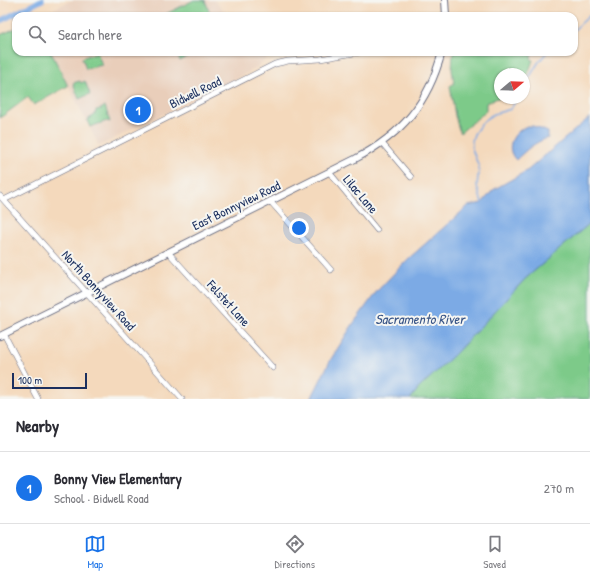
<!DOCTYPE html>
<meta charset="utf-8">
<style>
:root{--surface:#fff;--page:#f2f2f3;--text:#2b2b33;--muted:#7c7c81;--line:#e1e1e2;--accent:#1a73e8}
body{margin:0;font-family:"Patrick Hand",sans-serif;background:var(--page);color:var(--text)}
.compass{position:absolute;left:494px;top:68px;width:36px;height:36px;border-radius:50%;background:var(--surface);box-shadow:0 1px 3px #0004;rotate:71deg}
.scale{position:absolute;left:12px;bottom:10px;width:75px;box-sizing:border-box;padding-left:4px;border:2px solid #1b2f5e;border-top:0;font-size:11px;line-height:14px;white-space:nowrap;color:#1b2f5e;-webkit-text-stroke:3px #f6f6f2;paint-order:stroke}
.you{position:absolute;left:299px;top:228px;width:14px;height:14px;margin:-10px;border:3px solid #fff;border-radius:50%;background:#1a73e8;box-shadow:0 0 0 6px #1a73e833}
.badge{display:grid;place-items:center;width:26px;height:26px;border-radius:50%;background:var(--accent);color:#fff;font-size:13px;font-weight:700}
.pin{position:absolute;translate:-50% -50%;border:2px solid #fff;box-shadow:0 1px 4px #0006}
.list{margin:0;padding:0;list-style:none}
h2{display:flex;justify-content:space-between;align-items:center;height:52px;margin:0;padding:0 16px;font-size:17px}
h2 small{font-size:13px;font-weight:400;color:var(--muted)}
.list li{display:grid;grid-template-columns:26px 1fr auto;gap:12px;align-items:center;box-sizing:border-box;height:72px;padding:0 16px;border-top:1px solid var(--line)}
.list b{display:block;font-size:15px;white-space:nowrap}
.list p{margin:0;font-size:13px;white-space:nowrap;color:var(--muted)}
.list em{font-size:13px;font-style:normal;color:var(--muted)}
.icon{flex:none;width:22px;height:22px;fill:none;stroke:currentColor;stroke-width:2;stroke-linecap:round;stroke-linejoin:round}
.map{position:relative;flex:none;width:590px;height:399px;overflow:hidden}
.search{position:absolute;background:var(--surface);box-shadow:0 1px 3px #0004;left:12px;right:12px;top:12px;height:44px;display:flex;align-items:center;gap:10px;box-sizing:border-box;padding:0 14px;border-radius:12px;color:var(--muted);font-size:15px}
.sheet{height:124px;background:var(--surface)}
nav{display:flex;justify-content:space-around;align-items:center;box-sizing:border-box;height:56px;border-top:1px solid var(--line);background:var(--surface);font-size:11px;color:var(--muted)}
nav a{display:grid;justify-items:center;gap:2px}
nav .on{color:var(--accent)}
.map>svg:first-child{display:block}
</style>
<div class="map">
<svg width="590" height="399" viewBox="0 0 590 399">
<rect width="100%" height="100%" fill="#f6f6f2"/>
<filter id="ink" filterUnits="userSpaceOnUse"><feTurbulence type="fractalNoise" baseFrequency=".025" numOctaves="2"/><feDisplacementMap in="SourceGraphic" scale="8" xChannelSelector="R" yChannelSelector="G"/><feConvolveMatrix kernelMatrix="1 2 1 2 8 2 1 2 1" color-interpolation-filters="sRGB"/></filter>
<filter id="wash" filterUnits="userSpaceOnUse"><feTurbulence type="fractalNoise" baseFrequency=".012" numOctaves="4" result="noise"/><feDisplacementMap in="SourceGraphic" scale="16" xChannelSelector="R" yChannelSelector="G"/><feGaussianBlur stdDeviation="0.9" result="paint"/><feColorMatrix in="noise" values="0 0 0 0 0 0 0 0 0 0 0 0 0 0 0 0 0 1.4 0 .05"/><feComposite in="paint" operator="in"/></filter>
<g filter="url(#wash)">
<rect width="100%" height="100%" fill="#f4d9bc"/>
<path fill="#e9ceba" d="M72,0H214L229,16H39Z
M51,52H262L267,58L257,67L249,72L99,146Z"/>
<path fill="#7dca89" stroke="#4c7c74" d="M194,0H205L211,16H162Z
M16,28V52H51L68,86L34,105L28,97L0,118V35Z
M97,52L102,65L86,69L82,58Z
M176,52H197L180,61Z
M453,52H532L531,59L533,60L528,74L524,78V74H500V97L486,103V111L460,133L455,116L450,86L454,83L452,70Z
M80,81L81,83L85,81L90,94L79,99L73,83Z
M105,106L110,122L107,121L90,127L87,120L95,115L96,110L101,109Z
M590,223V399H410L419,388L454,355L525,279Z"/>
<path fill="#7baae5" stroke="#4b6ca2" d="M590,117V223L525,279L454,355L419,388L410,399H311L331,359L353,324L377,291L408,259L468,206L482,203L493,190L528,170Z
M527,126H533L548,132V138C535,142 526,150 516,160C504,148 513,132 527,126Z"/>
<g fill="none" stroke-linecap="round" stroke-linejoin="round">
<path stroke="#7baae5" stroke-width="1.5" d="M574,30L590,15
M524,86L538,63L547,52
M482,203L477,186L479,167L472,149V141L474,134L481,124L487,118L494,114L511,109L517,98"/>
<path stroke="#7baae5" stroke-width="5.5" d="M0,21L42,0"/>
</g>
</g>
<g filter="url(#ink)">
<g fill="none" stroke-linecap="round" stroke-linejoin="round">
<g stroke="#676a7f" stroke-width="6">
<path id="minor" d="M382,143L411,177
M329,172L377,230
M0,196L182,399
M4,200L275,64L288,61L320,59L360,52
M270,201L331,270
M168,252L273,368
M4,334L38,399"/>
</g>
<g stroke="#676a7f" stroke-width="8">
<path id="tertiary" d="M445,0L446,16
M0,336L355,159C402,134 428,104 442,52"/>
</g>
<use href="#minor" stroke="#fff" stroke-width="5"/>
<use href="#tertiary" stroke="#fff" stroke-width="6"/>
</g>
</g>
<g text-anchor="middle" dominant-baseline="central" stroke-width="4" stroke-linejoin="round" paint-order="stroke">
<g font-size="13" fill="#1b2f5e" stroke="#f6f6f2">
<text transform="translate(195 92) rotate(-26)">Bidwell Road</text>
<text transform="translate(361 194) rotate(50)">Lilac Lane</text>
<text transform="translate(236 205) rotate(-26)">East Bonnyview Road</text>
<text transform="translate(99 290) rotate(48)">North Bonnyview Road</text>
<text transform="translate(229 303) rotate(48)">Felstet Lane</text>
</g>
<g font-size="14" font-style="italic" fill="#385486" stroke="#f6f6f2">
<text x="420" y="318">Sacramento River</text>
</g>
</g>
</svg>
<svg class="compass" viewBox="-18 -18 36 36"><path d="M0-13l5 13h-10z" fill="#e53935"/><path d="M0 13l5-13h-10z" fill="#7c7c81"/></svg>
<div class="scale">100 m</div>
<div class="you"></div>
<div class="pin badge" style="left:138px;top:110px">1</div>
<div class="search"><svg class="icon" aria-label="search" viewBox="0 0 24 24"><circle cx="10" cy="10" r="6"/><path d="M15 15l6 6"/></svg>Search here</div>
</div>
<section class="sheet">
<h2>Nearby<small></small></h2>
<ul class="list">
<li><span class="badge">1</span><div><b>Bonny View Elementary</b><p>School · Bidwell Road</p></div><em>270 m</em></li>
</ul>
</section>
<nav>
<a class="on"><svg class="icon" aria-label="map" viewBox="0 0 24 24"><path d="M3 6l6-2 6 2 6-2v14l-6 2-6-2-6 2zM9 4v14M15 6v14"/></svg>Map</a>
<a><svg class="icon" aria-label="directions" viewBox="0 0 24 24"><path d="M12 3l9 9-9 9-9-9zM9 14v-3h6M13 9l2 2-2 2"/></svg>Directions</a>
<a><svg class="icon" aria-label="saved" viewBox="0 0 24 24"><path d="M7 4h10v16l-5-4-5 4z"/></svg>Saved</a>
</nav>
